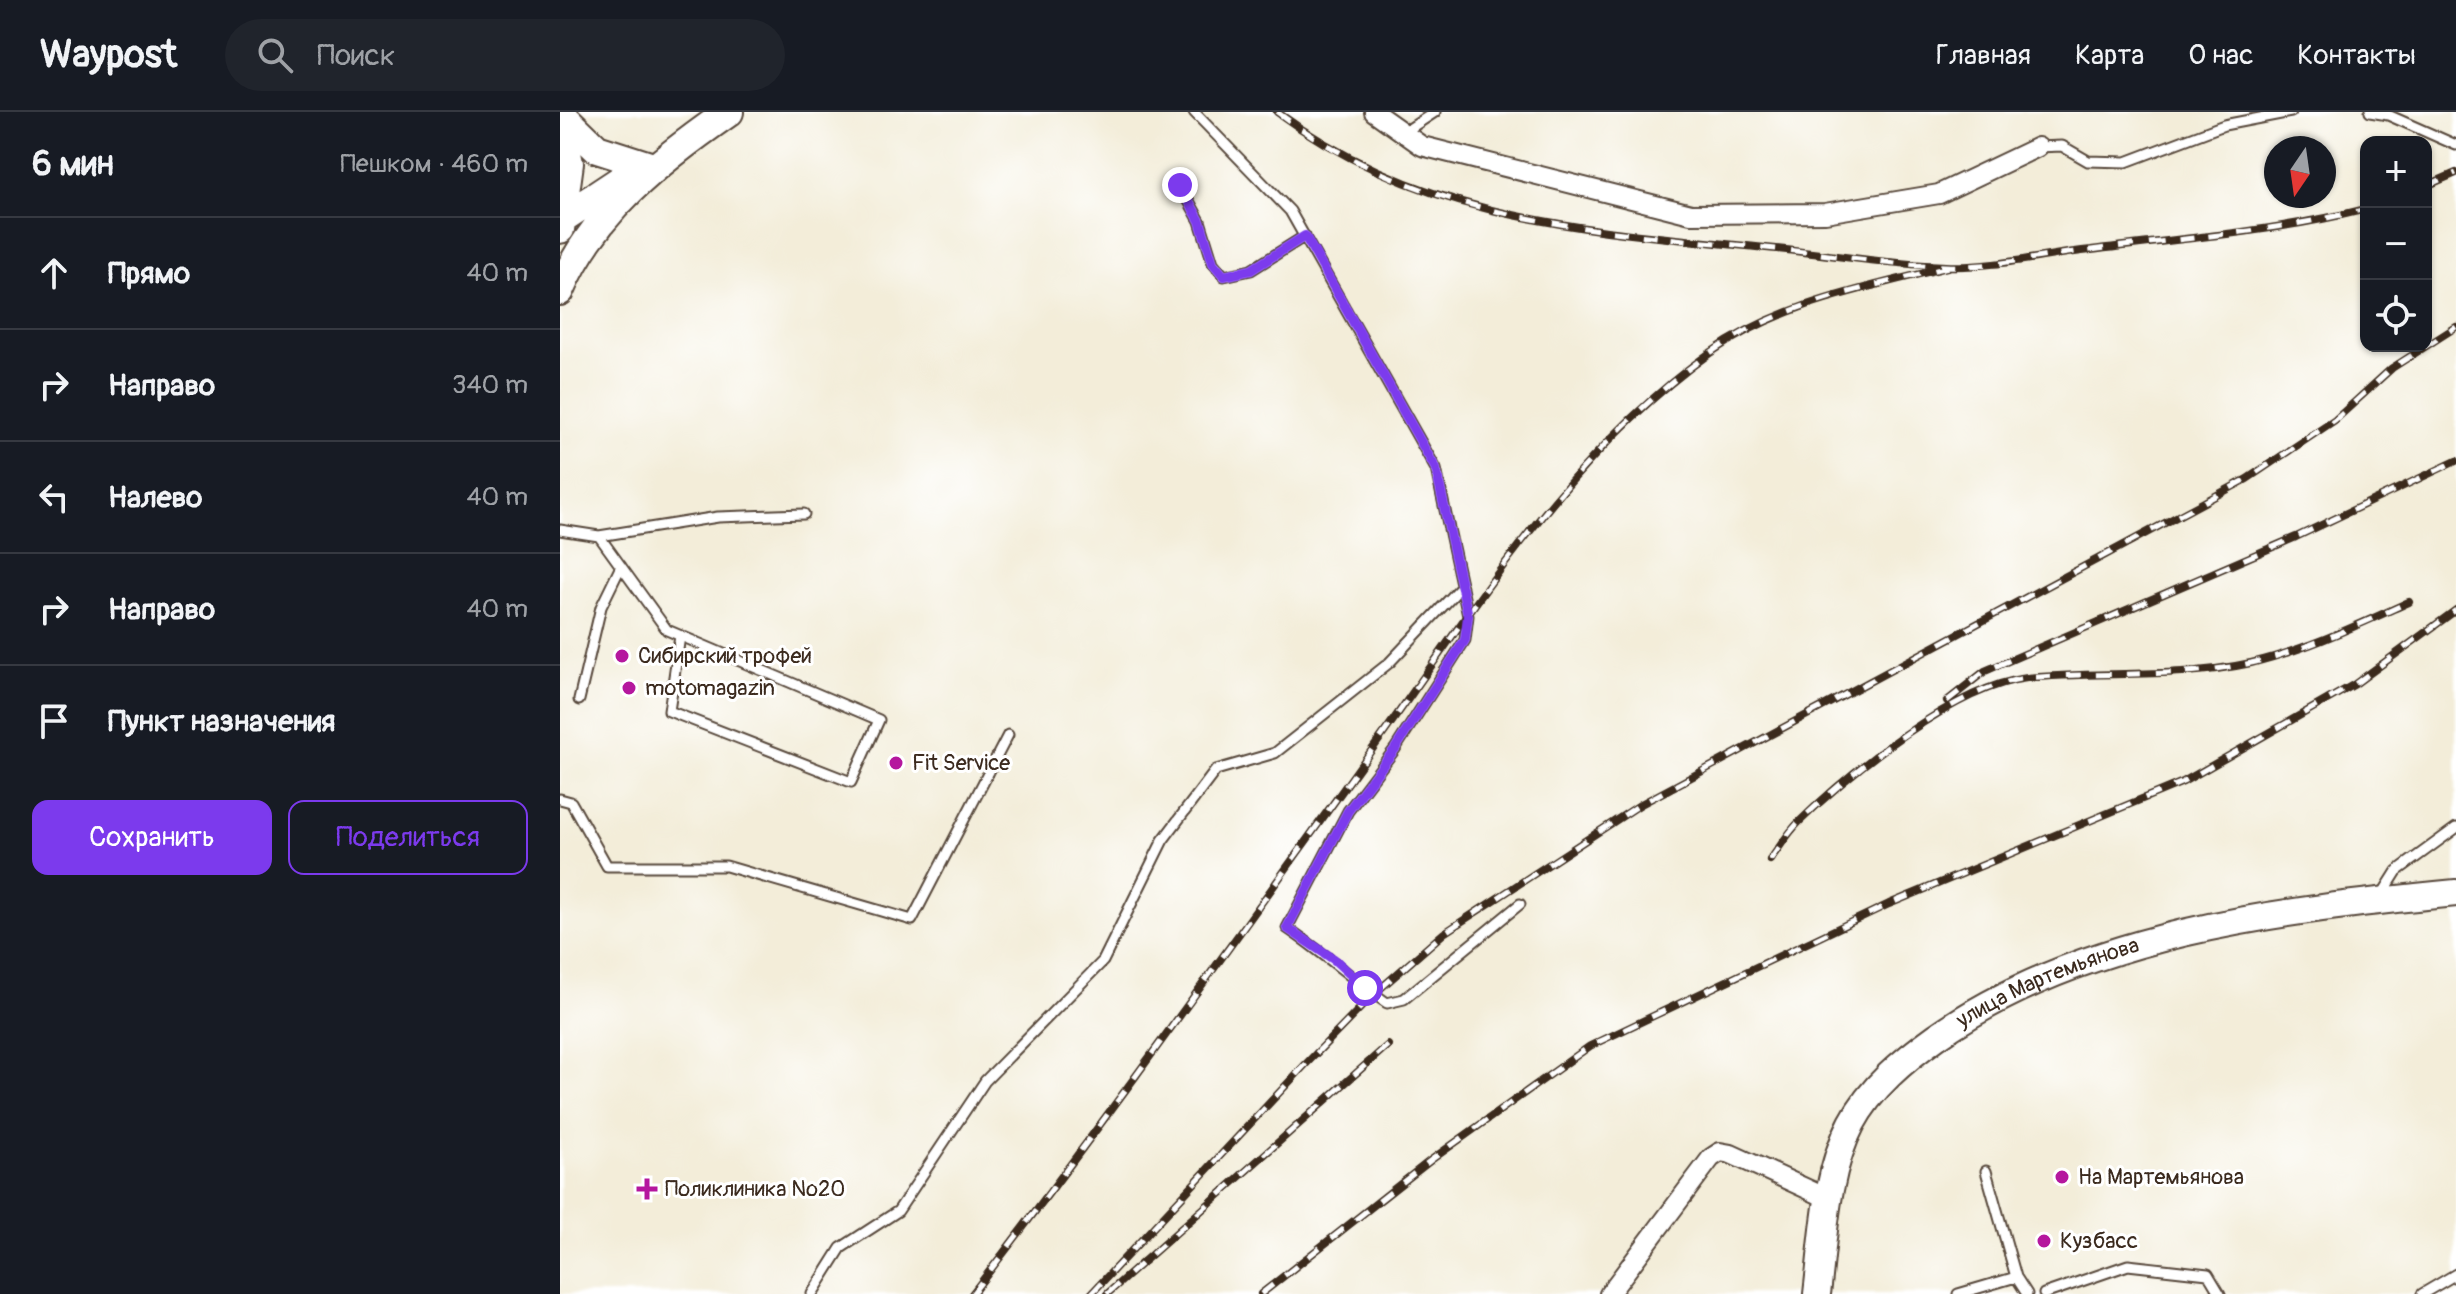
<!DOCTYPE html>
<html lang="ru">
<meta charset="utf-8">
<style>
:root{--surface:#171b24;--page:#20242c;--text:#f1f3f6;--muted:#9ea1a6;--line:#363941;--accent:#7c3aed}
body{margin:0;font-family:Pangolin,sans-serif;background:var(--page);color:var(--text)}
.controls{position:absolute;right:24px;top:24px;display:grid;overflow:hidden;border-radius:16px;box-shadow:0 2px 6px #0004}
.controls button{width:72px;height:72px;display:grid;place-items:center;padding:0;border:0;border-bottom:2px solid var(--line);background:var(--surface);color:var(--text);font:40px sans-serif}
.compass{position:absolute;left:1704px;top:24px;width:72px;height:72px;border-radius:50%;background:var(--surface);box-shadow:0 2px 6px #0004;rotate:193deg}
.stop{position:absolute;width:24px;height:24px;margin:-18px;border:6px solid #7c3aed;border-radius:50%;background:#fff}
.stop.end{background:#7c3aed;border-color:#fff;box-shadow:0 2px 8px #0008}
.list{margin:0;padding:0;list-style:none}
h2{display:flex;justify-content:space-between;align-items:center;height:104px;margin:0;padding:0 32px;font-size:34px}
h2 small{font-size:26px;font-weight:400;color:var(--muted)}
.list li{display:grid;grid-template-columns:52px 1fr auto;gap:24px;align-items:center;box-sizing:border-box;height:112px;padding:0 32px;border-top:2px solid var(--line)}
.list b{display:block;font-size:30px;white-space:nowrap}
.list em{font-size:26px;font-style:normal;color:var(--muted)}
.actions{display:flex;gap:16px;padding:24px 32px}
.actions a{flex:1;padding:18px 0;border:2px solid var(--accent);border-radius:16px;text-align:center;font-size:28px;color:var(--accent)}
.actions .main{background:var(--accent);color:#fff}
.icon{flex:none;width:44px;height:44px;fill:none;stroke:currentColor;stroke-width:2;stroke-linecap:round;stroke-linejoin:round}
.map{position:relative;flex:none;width:1896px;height:1182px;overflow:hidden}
header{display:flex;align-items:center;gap:48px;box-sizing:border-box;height:112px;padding:0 40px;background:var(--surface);border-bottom:2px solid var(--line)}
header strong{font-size:38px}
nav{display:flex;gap:44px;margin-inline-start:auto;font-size:28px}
.search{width:560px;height:72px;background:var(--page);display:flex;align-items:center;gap:20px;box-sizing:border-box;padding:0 28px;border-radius:44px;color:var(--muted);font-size:30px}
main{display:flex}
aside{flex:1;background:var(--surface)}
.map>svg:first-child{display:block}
</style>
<header>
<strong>Waypost</strong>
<div class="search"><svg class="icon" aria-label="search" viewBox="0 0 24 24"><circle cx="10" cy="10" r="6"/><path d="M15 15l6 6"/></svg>Поиск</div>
<nav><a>Главная</a><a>Карта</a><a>О нас</a><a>Контакты</a></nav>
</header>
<main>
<aside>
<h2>6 мин<small>Пешком · 460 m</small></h2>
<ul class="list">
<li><svg class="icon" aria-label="ahead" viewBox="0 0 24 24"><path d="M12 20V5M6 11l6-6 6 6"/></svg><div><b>Прямо</b></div><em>40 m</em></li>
<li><svg class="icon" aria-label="right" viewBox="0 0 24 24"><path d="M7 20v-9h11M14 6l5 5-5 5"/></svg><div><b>Направо</b></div><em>340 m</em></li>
<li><svg class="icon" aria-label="left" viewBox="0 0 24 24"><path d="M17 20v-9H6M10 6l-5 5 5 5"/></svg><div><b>Налево</b></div><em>40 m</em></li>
<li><svg class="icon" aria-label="right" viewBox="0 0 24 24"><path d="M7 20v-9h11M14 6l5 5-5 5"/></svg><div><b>Направо</b></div><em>40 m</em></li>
<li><svg class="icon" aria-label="arrive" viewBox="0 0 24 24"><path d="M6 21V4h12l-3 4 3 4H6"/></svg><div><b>Пункт назначения</b></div></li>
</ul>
<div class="actions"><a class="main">Сохранить</a><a>Поделиться</a></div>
</aside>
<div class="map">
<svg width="1896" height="1182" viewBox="0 0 1896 1182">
<rect width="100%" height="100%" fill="#fff"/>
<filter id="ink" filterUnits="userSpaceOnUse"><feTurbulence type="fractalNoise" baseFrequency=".0125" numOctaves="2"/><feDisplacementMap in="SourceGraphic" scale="16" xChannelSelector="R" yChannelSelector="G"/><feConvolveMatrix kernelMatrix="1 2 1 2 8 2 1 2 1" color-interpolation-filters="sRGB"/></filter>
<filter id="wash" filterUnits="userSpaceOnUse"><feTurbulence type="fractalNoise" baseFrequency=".006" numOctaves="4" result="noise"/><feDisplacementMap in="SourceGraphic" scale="32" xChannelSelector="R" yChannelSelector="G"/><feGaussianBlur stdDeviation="1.8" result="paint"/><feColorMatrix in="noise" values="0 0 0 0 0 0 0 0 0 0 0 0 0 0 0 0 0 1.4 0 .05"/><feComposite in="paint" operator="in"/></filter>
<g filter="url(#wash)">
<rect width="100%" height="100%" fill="#f3edd9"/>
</g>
<g filter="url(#ink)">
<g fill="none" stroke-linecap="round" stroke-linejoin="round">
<g stroke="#57473a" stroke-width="13">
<path id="lane" d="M634,0L730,99L876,357L908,504L905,528L835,637L788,699L727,816C763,840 792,867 827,891L844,887L960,792
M1810,0L1828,3L1896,33
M843,21L875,0
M1478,35L1502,34L1528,49L1566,50L1664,13L1731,0
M620,73L640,109L653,151L664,164L691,158L745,124
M0,418L39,424L158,405L244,402
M39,424L107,518L319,608L291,670L109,599L120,524
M19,588L41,495L61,454
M0,687L11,690L47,754H166L352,808L448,623
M1820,786L1837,759L1896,716
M1426,1059L1456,1165
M252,1182L281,1136L338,1099L425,969L543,849L603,728L656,658L715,641L829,551L902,474
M1398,1182L1456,1165L1467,1182
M1484,1182L1568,1153L1648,1162L1660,1182
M1862,1182L1896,1162"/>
</g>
<g stroke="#57473a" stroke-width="22">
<path id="street" d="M814,0L862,34L1131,102L1265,101L1379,82L1478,35
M1049,1182L1151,1046L1160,1040L1171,1042L1269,1087"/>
</g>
<g stroke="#57473a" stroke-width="30">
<g id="secondary">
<path id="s1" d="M1257,1182C1264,1126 1265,1062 1292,1011C1311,975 1344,948 1376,925C1524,821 1720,798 1896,781"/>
</g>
</g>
<g stroke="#57473a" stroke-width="32">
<path id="primary" d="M0,1L37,37L93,55
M0,8L9,51L0,117
M0,108L68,63
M0,179C33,99 100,48 169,0"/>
</g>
<use href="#lane" stroke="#fff" stroke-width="9"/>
<use href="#street" stroke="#fff" stroke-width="18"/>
<use href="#secondary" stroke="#fff" stroke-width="26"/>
<use href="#primary" stroke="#fff" stroke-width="28"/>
<g stroke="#3b2a1e" stroke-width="8">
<path id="rail" d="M717,0C866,110 1028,118 1206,136C1265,141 1326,153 1386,154C1433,156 1484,143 1531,138C1623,126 1716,120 1806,97
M1866,74L1896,61
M1387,589L1425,559L1736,425L1896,349
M1210,748C1219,736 1228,721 1239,710C1290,660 1396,574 1467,566C1541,559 1618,567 1691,551C1746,538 1798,513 1849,490
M412,1182C552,1001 685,813 819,628C918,490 1010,341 1150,241C1221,191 1306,176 1388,155
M531,1182L744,954L814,882L884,821L1081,692L1687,367L1775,308L1832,256L1896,215
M547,1182L828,933
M701,1182L871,1048L1030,934L1329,792L1623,670L1795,572L1896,498"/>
</g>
<use href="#rail" stroke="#fff" stroke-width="5" stroke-dasharray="15" stroke-linecap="butt"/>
</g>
</g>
<g fill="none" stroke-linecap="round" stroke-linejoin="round" filter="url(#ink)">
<path stroke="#7c3aed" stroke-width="10" d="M620,73L640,109L653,151L664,164L691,158L745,124L876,357L908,504L905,528L835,637L788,699L727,816L775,848L805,876"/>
</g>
<g fill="#b5179e" stroke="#fff" stroke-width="3">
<circle cx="62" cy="544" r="8"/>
<circle cx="69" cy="576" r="8"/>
<circle cx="336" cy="651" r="8"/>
<circle cx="1502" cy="1065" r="8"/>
<path d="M83 1065h8v8h8v8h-8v8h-8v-8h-8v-8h8z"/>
<circle cx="1484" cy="1129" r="8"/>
</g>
<g text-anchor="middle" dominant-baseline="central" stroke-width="6" stroke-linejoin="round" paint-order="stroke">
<g font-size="22" fill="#3b2a1e" stroke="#fff" text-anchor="start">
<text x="78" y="544">Сибирский трофей</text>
<text x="85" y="576">motomagazin</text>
<text x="352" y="651">Fit Service</text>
<text x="1518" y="1065">На Мартемьянова</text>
<text x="105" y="1077">Поликлиника №20</text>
<text x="1500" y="1129">Кузбасс</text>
</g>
<g font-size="22" fill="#3b2a1e" stroke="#fff">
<text stroke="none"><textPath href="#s1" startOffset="422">улица Мартемьянова</textPath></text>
</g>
</g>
</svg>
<div class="controls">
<button>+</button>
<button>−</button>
<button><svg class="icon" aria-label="locate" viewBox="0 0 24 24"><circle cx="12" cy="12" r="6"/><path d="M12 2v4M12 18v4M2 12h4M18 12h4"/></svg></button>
</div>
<svg class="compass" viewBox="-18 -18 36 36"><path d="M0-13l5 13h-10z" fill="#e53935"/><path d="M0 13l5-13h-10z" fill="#9ea1a6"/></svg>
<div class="stop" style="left:805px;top:876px"></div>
<div class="stop end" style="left:620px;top:73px"></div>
</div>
</main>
